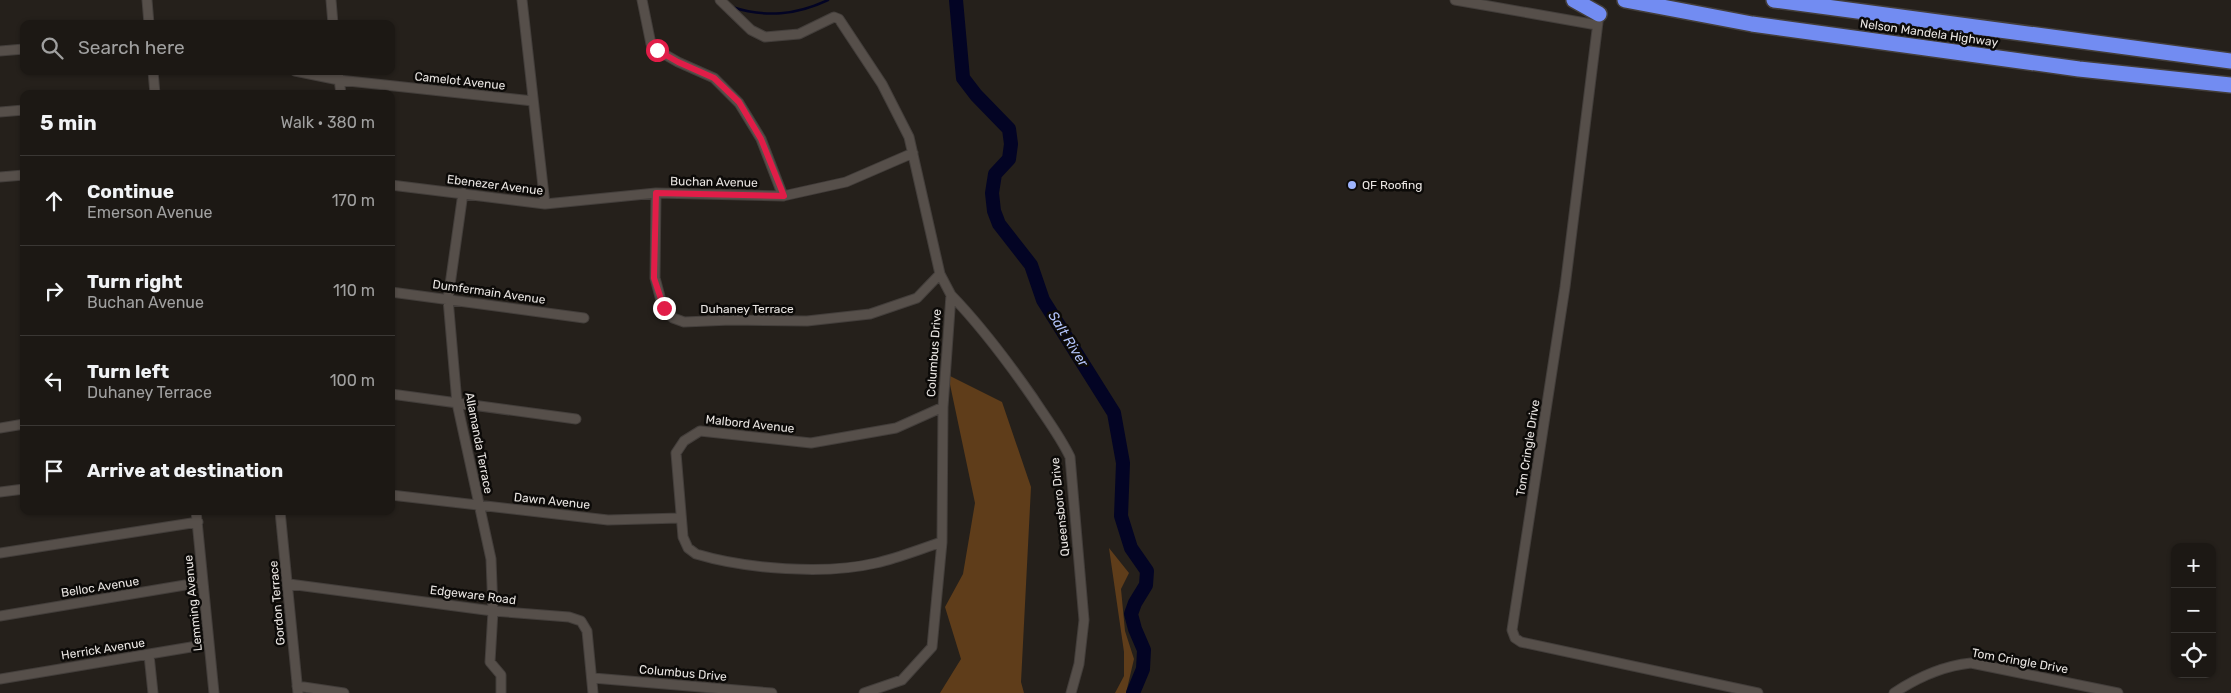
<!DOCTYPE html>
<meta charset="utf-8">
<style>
:root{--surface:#1c1814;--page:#292522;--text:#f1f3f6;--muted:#a0a0a0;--line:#3a3734}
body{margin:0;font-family:Rubik,sans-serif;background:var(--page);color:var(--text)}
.controls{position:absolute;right:15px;bottom:15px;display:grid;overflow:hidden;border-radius:10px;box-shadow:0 1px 4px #0004}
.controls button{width:45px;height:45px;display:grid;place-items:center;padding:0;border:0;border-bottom:1px solid var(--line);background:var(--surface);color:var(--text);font:25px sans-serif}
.stop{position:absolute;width:15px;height:15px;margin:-11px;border:4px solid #e11d48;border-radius:50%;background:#fff}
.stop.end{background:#e11d48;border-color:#fff;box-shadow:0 1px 5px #0008}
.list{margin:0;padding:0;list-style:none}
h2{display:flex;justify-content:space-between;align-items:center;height:65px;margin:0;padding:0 20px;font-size:21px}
h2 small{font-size:16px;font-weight:400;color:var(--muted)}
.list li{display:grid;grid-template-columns:32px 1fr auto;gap:15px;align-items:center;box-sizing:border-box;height:90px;padding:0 20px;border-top:1px solid var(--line)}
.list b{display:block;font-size:19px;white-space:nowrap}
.list p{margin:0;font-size:16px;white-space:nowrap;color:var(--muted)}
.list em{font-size:16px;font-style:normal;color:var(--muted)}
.icon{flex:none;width:28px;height:28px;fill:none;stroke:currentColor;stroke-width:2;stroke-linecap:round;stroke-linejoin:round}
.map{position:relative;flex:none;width:2231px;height:693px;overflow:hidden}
.search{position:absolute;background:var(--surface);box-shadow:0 1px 4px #0004;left:20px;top:20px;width:375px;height:55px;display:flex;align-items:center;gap:12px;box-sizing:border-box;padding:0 18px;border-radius:10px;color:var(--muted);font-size:19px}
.panel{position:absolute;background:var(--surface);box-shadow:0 1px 4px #0004;left:20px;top:90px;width:375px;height:425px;border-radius:10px}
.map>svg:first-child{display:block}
</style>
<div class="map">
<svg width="2231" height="693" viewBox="0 0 2231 693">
<rect width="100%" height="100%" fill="#25201b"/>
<path fill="#5f3d1a" d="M948,375L1002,402L1031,487L1021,682L1024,693H940L961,659L945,607L963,574L975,503Z
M1109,548L1129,573L1121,589L1125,631L1134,659L1126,693H1115L1124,676V652Z"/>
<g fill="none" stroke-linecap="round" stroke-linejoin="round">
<path stroke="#030424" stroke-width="2.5" d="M732,7C766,18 796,15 828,0"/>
<path stroke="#030424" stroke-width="14" d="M956,0L963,78L976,95L1009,129L1011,144L1009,159L995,174L992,193L994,211L999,224L1031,265L1043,300L1114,413L1123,463L1121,516L1131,548L1147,571L1146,585L1135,603L1131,614L1135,629L1144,650L1143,669L1133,693"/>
<g stroke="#433e3b" stroke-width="11">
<path id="street" d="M147,0L149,24
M331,0L333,24
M522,0L545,204
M642,0L651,44L657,50L678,62L714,78L739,103L761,139L783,196
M720,0L751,30L765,37L799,34L834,17L839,19L882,84L909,137L940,274L951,295L943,407L942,542L932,647L902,680L864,693
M1455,0L1597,25
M1599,14L1565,287L1512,630L1515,638L1521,642L1758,693
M0,51L24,49
M153,71L155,94
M295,71L339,80L533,101
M338,71L341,94
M0,112L24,110
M0,177L24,175
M391,185L545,204L656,193L783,196L846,182L913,153
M463,193L448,299L457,403L491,559L493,611L490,662L501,675V693
M656,193L655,278L663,308L673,318L684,322L731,320L807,321L870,314L917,298L940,274
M391,292L584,318
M951,295C982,327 1008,362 1033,398C1046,418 1060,436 1070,457L1084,620L1079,664L1071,693
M391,394L576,419
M0,428L24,424
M0,492L24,489
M391,495L608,520L680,518
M196,511L214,693
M280,511L298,693
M942,542C920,549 898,558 876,563C825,575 746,569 696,554L688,548L683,537L676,453L684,441L700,431L811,443L896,428L943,407
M0,553L198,522
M289,584L493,611L569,617L581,621L587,631L593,693
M0,616L203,582
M149,655L153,693
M593,678L772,693
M0,679L209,644
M297,686L344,693
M1894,693C1918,677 1942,666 1971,663L2118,693"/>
</g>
<g stroke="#433e3b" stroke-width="18">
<path id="highway" d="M1574,0L1599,14
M1625,0L1752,24L2079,69L2231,85
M1774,0L2231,61"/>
</g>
<use href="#street" stroke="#564f4a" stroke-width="9"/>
<use href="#highway" stroke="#728cf2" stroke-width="15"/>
</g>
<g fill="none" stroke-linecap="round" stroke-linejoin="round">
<path stroke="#e11d48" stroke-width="6" d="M657,50L678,62L714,78L739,102L761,139L784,196L656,193L654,278L664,308"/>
</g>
<circle fill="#9eb4fd" stroke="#0c0a08" stroke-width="2" cx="1352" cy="185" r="5"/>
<g text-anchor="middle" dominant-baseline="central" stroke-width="5" stroke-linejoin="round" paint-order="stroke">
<g font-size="12" fill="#e9e5e2" stroke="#0c0a08">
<text transform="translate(1929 33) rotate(8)">Nelson Mandela Highway</text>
<text transform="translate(460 81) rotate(6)">Camelot Avenue</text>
<text transform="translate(714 182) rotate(1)">Buchan Avenue</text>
<text transform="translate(495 185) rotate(7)">Ebenezer Avenue</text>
<text transform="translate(489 292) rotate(8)">Dumfermain Avenue</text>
<text x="747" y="309">Duhaney Terrace</text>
<text transform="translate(934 353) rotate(-86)">Columbus Drive</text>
<text transform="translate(750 424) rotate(6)">Malbord Avenue</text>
<text transform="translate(479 443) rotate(79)">Allamanda Terrace</text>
<text transform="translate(1528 448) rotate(-81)">Tom Cringle Drive</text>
<text transform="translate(552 501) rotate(6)">Dawn Avenue</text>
<text transform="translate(1060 507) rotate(-96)">Queensboro Drive</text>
<text transform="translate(100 587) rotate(-9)">Belloc Avenue</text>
<text transform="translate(473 595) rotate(7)">Edgeware Road</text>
<text transform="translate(193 603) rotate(-96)">Lemming Avenue</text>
<text transform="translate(277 603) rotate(-95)">Gordon Terrace</text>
<text transform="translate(103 649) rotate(-9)">Herrick Avenue</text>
<text transform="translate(2020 661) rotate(10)">Tom Cringle Drive</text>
<text transform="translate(683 673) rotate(5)">Columbus Drive</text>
</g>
<g font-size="12" fill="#e9e5e2" stroke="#0c0a08" text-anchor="start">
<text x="1362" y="185">QF Roofing</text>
</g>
<g font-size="14" font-style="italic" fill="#b1c2f8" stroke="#0c0a08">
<text transform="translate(1068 339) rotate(58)">Salt River</text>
</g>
</g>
</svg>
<div class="controls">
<button>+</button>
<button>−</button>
<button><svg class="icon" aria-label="locate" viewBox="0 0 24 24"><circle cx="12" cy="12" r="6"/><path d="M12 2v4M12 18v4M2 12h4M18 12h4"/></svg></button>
</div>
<div class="stop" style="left:657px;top:50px"></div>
<div class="stop end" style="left:664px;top:308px"></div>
<div class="search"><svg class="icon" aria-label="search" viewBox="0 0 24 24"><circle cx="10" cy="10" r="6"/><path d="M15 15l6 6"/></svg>Search here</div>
<section class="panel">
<h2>5 min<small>Walk · 380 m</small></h2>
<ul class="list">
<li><svg class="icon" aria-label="ahead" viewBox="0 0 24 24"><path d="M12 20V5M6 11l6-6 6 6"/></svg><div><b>Continue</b><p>Emerson Avenue</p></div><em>170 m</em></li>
<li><svg class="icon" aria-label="right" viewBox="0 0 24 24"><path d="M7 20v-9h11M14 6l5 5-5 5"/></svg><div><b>Turn right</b><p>Buchan Avenue</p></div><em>110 m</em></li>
<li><svg class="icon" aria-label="left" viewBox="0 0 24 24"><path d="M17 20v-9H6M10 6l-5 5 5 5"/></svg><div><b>Turn left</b><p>Duhaney Terrace</p></div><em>100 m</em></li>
<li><svg class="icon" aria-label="arrive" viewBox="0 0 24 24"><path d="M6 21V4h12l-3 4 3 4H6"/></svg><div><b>Arrive at destination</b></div></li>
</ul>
</section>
</div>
